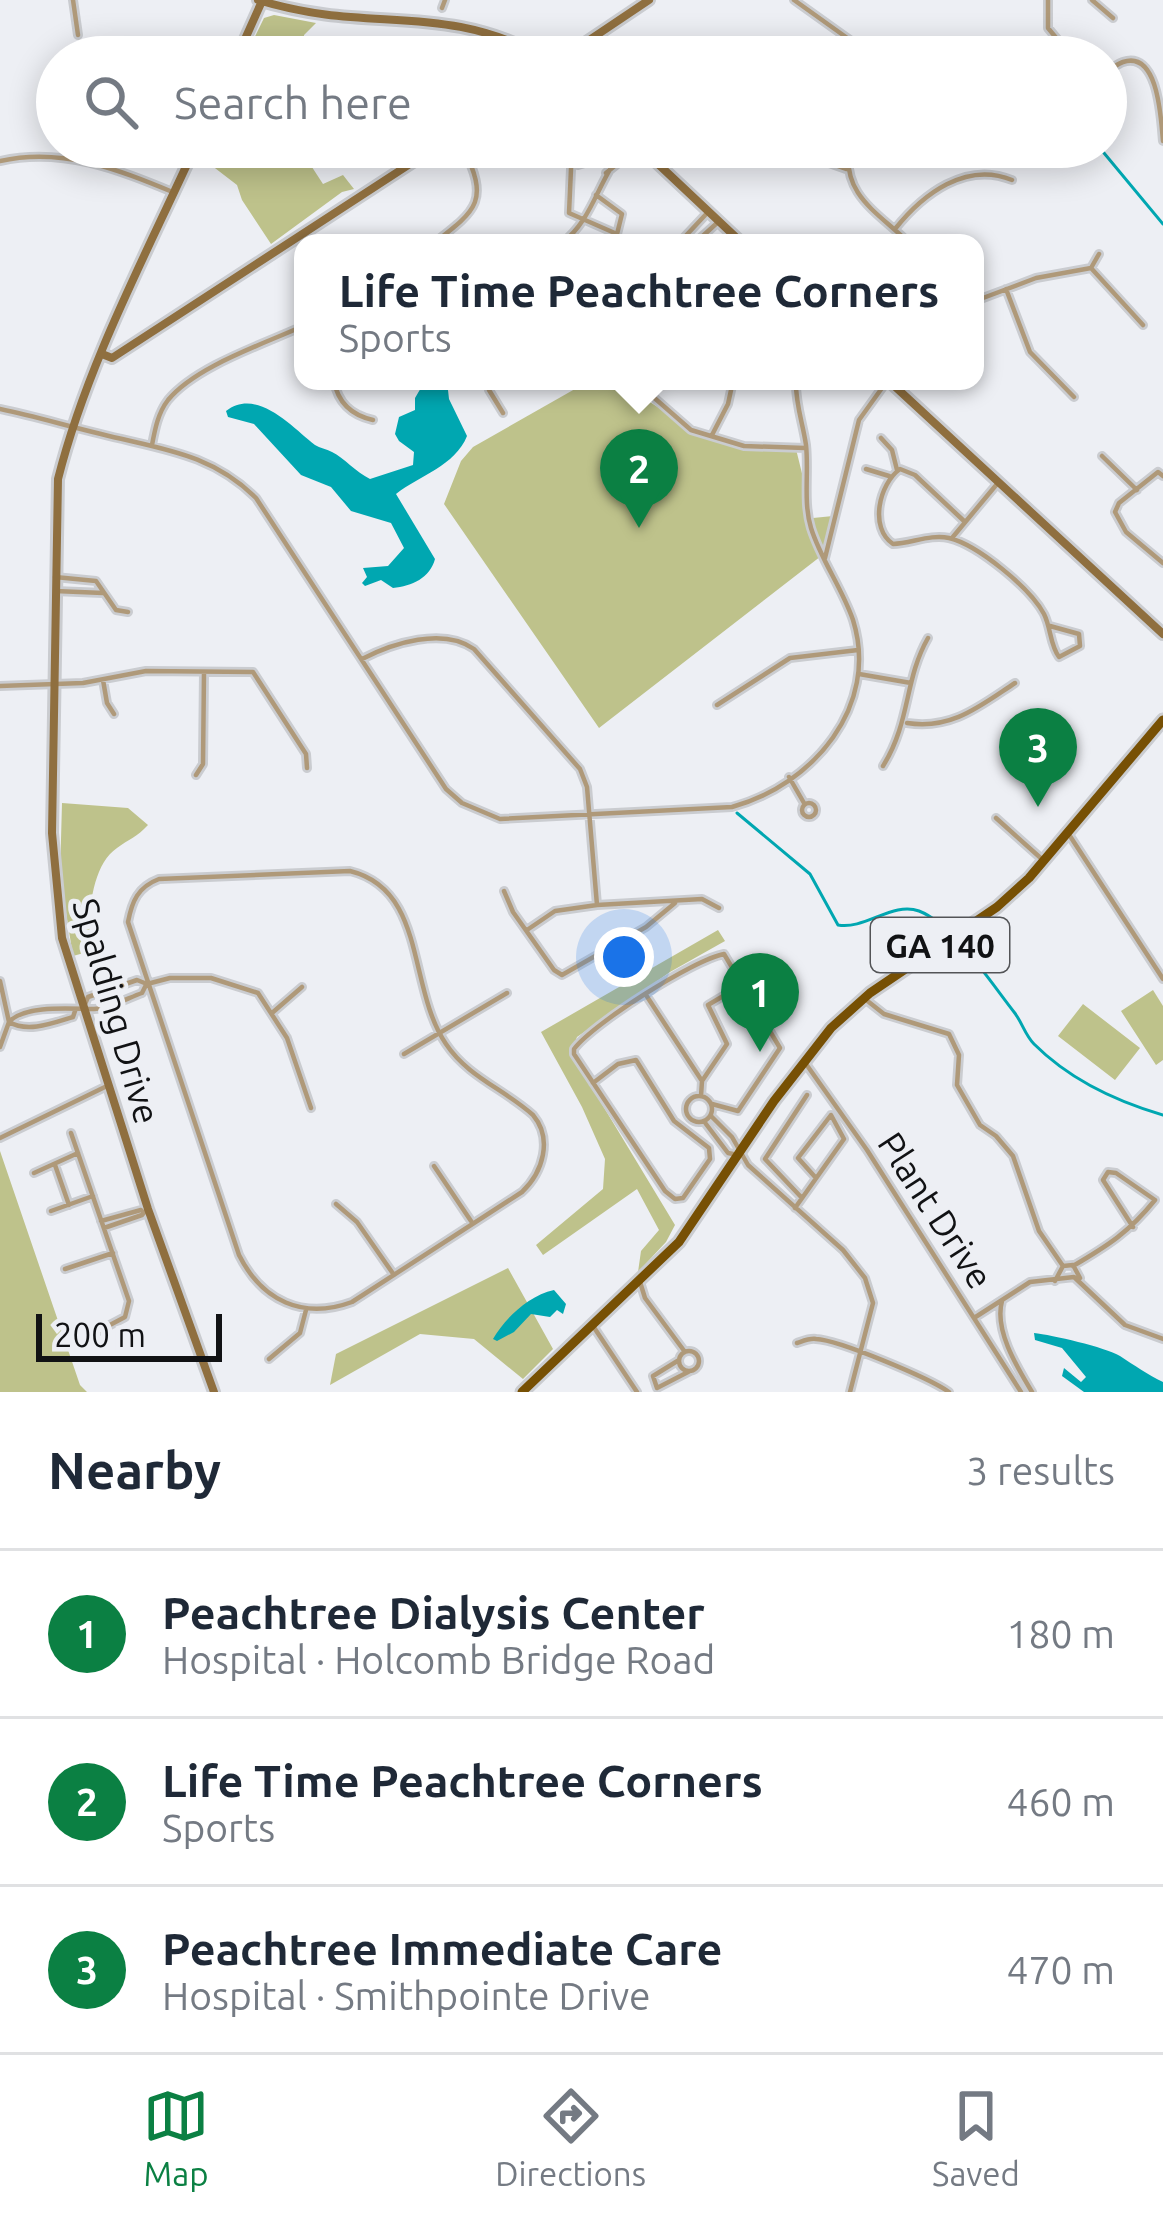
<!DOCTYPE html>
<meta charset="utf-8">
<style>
:root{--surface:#fff;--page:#f6f6f7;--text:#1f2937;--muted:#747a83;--line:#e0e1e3;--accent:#0b8043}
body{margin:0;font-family:Ubuntu,sans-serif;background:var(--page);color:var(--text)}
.scale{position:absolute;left:36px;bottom:30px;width:186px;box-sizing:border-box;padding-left:12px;border:6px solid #111214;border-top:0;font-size:33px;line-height:42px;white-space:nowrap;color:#111214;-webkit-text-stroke:9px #edeff4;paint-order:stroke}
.you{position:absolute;left:624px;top:957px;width:42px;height:42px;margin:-30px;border:9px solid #fff;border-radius:50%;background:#1a73e8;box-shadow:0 0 0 18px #1a73e833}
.badge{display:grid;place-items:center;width:78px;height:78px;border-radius:50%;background:var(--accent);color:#fff;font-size:39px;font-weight:700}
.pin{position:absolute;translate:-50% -99px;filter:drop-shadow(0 3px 6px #0008)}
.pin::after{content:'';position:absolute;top:63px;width:42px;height:36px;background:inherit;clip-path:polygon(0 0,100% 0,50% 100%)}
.popup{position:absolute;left:294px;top:234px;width:690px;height:156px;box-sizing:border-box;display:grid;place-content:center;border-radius:24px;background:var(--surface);filter:drop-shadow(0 3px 9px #0005);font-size:39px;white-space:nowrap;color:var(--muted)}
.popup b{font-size:45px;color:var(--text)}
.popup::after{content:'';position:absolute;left:50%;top:100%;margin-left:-24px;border:24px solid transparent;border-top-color:var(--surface)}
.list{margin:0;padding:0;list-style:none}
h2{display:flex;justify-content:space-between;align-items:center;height:156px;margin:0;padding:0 48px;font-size:51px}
h2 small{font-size:39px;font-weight:400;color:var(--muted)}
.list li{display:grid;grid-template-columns:78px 1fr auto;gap:36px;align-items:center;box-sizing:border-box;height:168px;padding:0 48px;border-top:3px solid var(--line)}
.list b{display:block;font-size:45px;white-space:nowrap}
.list p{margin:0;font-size:39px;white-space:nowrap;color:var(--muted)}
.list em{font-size:39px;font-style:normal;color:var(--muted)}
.icon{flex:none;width:66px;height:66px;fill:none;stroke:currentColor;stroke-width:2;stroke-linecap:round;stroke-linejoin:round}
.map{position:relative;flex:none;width:1163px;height:1392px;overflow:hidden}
.search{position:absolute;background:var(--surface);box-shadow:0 6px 30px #0003;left:36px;right:36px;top:36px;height:132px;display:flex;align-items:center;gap:30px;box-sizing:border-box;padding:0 42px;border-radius:66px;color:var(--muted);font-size:45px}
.sheet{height:660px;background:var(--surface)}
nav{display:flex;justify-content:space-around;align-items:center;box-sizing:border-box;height:168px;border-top:3px solid var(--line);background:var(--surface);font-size:33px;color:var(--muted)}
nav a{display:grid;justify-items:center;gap:6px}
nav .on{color:var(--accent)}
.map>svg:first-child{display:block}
</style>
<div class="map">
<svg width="1163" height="1392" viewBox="0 0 1163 1392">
<rect width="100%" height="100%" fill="#edeff4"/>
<path fill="#bec28b" d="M274,15L316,23L304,35L303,57H245L264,18Z
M202,147H316L310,164L323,184L343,175L354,189L342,192L271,244L242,200L237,185L198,155Z
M589,381C634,381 654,410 692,427C726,443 758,444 795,445L813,518L833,516L825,553L599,728L444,504L461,461L473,447Z
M62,803L128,808L148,825C137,837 129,839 117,848C90,866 87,922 91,951L73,956L60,876Z
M718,930L725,941L670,972L577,1037L571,1053L675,1225L666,1242L638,1272L641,1251L659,1230L637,1189L543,1255L536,1245L603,1189L605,1159L582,1107L541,1032Z
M1153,990L1163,1006V1060L1156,1065L1121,1011Z
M1083,1004L1140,1048L1115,1080L1058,1036Z
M0,1151L80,1385L87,1392H0Z
M508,1268L553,1349L523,1379L474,1339L420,1334L330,1385L336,1354Z"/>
<path fill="#00a7b1" d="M425,381H447L449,399L467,436C455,466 420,475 396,494L435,559C430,578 412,586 393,588L381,580L365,586L362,583L367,577L363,568L388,566L404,548L391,523L351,511L331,487L301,475L254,424L228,417L226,411C257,387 292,427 315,445C320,448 326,449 332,452C344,458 356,472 370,479L413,465L414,452L399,441L395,434L399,417L415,410V398Z
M554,1290L566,1304L563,1314L557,1310L550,1317L531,1314L514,1332L497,1341L493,1339C504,1320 527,1296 554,1290Z
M1034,1333C1052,1335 1105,1347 1120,1356C1134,1365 1148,1375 1163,1382V1392H1084L1062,1376L1064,1368L1081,1382L1086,1377L1062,1348L1035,1340Z"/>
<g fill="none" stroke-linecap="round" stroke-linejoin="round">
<path stroke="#00a7b1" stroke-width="3" d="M1099,147L1163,224
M737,813L810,874L838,925C865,930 893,901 919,911C953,924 991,983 1014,1012C1022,1022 1025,1035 1034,1044C1070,1080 1115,1101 1163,1115"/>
<g stroke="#caccd0" stroke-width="10">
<path id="street" d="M73,0L78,35
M794,0L850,40L864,57
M1048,0V28L1072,57
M1092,0L1113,18
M442,8L445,0
M1106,71C1112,69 1117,64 1123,62C1159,50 1161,121 1163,141
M572,147L569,213L617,234L615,243
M805,147L818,159L846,169
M849,147C842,196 878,212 909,243
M0,161C62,147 117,169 175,193
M570,161L578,165L588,162V147
M606,173L638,147
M596,195L622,214L617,234
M895,229C923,194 966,161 1012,180
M434,243C478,209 489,201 463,147
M562,243C595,218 598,176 627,147
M679,243L709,211
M695,243L717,223
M1091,268L1099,254
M1006,289L1030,352L1074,397
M975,301L1036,278L1091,268L1143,325
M334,381C338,403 351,415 373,420
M489,381V390L503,413
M501,381H506
M620,381L651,395L691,430L744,446L805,448
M0,409C34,416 67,426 101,434C160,449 211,453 256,498L446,789L462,803L500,819L732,807C813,785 880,706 853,620C842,588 821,560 811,528C803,502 809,472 806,445C803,424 795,402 796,381
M712,435L728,404L733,381
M881,438L892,450L897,470
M152,445C155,429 158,413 168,400C196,366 264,344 303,326
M1102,456L1137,490
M866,469L889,476
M1163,476L1158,472L1119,503L1115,512L1126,532L1163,563
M964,521L915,475L900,469C879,484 869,528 893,544C912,543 931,534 949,538C978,545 1030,588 1044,614C1051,628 1050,645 1059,657L1080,646L1079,634L1050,626
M952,538L997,484
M825,558L859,420L887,381
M55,577L96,581L116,610L128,612
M55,591L103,593
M362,659C393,643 443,627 474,649L580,769L587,787L597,905
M859,674L911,683
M103,680L107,703L114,714
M0,686L83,683L146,671L253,672L306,754L307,768
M717,705L790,658L858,650
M907,723C952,730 980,706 1015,683
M883,766C911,721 904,680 928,638
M196,775L203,764L204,672
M789,777L804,803
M802 810a7 7 0 1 1 14 0a7 7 0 1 1-14 0Z
M996,818L1044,861
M1068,833L1163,979
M350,871C427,890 407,987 446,1044C468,1077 504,1089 533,1115C553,1139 543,1172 522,1192L352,1302C303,1320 262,1301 239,1255L128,922C132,901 138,887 159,879Z
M504,891L513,912L554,970L562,975L646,927L675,903
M527,930L555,911L597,905L702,899L719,908
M0,981L9,1022L0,1047
M646,995L702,1081L701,1096
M865,999L884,1014L949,1034L959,1055L957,1085L980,1125L996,1136L1013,1156L1039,1231L1063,1266
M85,1004L88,997L137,980L147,984L170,978H211L258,993L287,1038L311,1108
M272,1013L302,987
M9,1022C25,1004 74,1009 94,1009C108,1009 128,998 142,993L146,985
M9,1022C28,1033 53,1023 73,1017L75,1011
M404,1054L507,993
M806,1064L867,1150L1021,1392
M702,1081L727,1044L708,1005L740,986
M593,1083L618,1064L636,1060L674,1121L709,1148L710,1159L683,1198L675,1199L665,1191L574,1054V1049C594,1023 693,960 724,954L780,1048L738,1111L712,1104
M686 1109a13 13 0 1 1 26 0a13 13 0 1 1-26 0Z
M711,1116L732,1137L748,1165L843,1250L865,1278L873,1303L850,1392
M706,1124L728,1153L733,1154
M71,1133L129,1301L125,1317L91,1335
M0,1138L107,1086
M55,1165L69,1205
M434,1166L471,1221
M34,1173L78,1153
M802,1198L765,1159L807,1095
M336,1204L357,1222L394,1275
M795,1208L844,1139L831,1115L798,1158L816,1178
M51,1211L93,1196
M101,1221L141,1210
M104,1228L142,1215L147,1209
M1073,1266C1109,1245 1129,1232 1155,1200L1116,1173L1108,1172L1103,1180L1133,1227
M65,1269L113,1253
M1055,1281L1063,1266L1073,1265L1080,1278
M640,1282L645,1298L685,1352
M1002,1301C994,1330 1017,1367 1032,1392
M974,1318L1030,1282L1074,1277L1125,1325L1163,1339
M593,1326L637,1392
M797,1343C803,1341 810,1338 816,1339C839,1340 929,1378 949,1392
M679 1361a10 10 0 1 1 20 0a10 10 0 1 1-20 0Z
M269,1359L300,1333L306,1310
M679,1360L653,1376L657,1388L690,1371"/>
</g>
<g stroke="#caccd0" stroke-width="14">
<path id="secondary" d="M258,0C372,35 436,0 545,57
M237,57L262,1
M564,57L649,0
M195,147C146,255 87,364 58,479L52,833L62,938L148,1209L214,1392
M640,147L742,243
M102,354L112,358L436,147
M889,381L1163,634"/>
</g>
<g stroke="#caccd0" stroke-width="15">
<path id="primary" d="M522,1392L679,1242L774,1101L831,1028L870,993L997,907L1029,878L1163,720"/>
</g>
<use href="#street" stroke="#af9979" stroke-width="4.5"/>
<use href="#secondary" stroke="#8f6f3f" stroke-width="8"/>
<use href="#primary" stroke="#775004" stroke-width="9"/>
</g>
<g text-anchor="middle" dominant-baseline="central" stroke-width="10" stroke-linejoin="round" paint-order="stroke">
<rect fill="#edeff4" stroke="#535457" stroke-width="3" x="871" y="918" width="138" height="54" rx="9"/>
<g font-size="33" font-weight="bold" fill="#111214">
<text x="940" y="945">GA 140</text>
</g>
<g font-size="36" fill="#111214" stroke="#edeff4">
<text transform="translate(117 1011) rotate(74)">Spalding Drive</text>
<text transform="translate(936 1210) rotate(57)">Plant Drive</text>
</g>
</g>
</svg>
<div class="scale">200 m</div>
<div class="you"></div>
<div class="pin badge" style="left:760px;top:1052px">1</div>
<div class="pin badge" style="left:639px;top:528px">2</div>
<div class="popup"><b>Life Time Peachtree Corners</b>Sports</div>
<div class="pin badge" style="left:1038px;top:807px">3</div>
<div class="search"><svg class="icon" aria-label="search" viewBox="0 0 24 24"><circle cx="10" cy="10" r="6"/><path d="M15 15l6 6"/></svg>Search here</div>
</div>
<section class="sheet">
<h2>Nearby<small>3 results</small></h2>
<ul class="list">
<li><span class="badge">1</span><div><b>Peachtree Dialysis Center</b><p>Hospital · Holcomb Bridge Road</p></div><em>180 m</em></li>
<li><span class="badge">2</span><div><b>Life Time Peachtree Corners</b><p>Sports</p></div><em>460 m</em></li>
<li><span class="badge">3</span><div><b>Peachtree Immediate Care</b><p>Hospital · Smithpointe Drive</p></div><em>470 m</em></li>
</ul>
</section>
<nav>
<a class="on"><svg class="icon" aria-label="map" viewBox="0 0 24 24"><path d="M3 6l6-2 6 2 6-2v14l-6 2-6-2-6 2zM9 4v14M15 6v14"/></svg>Map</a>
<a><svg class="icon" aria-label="directions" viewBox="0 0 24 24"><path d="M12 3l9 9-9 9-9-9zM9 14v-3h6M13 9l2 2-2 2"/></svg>Directions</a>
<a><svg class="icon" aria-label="saved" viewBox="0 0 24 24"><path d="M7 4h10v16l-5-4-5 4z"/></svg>Saved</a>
</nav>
